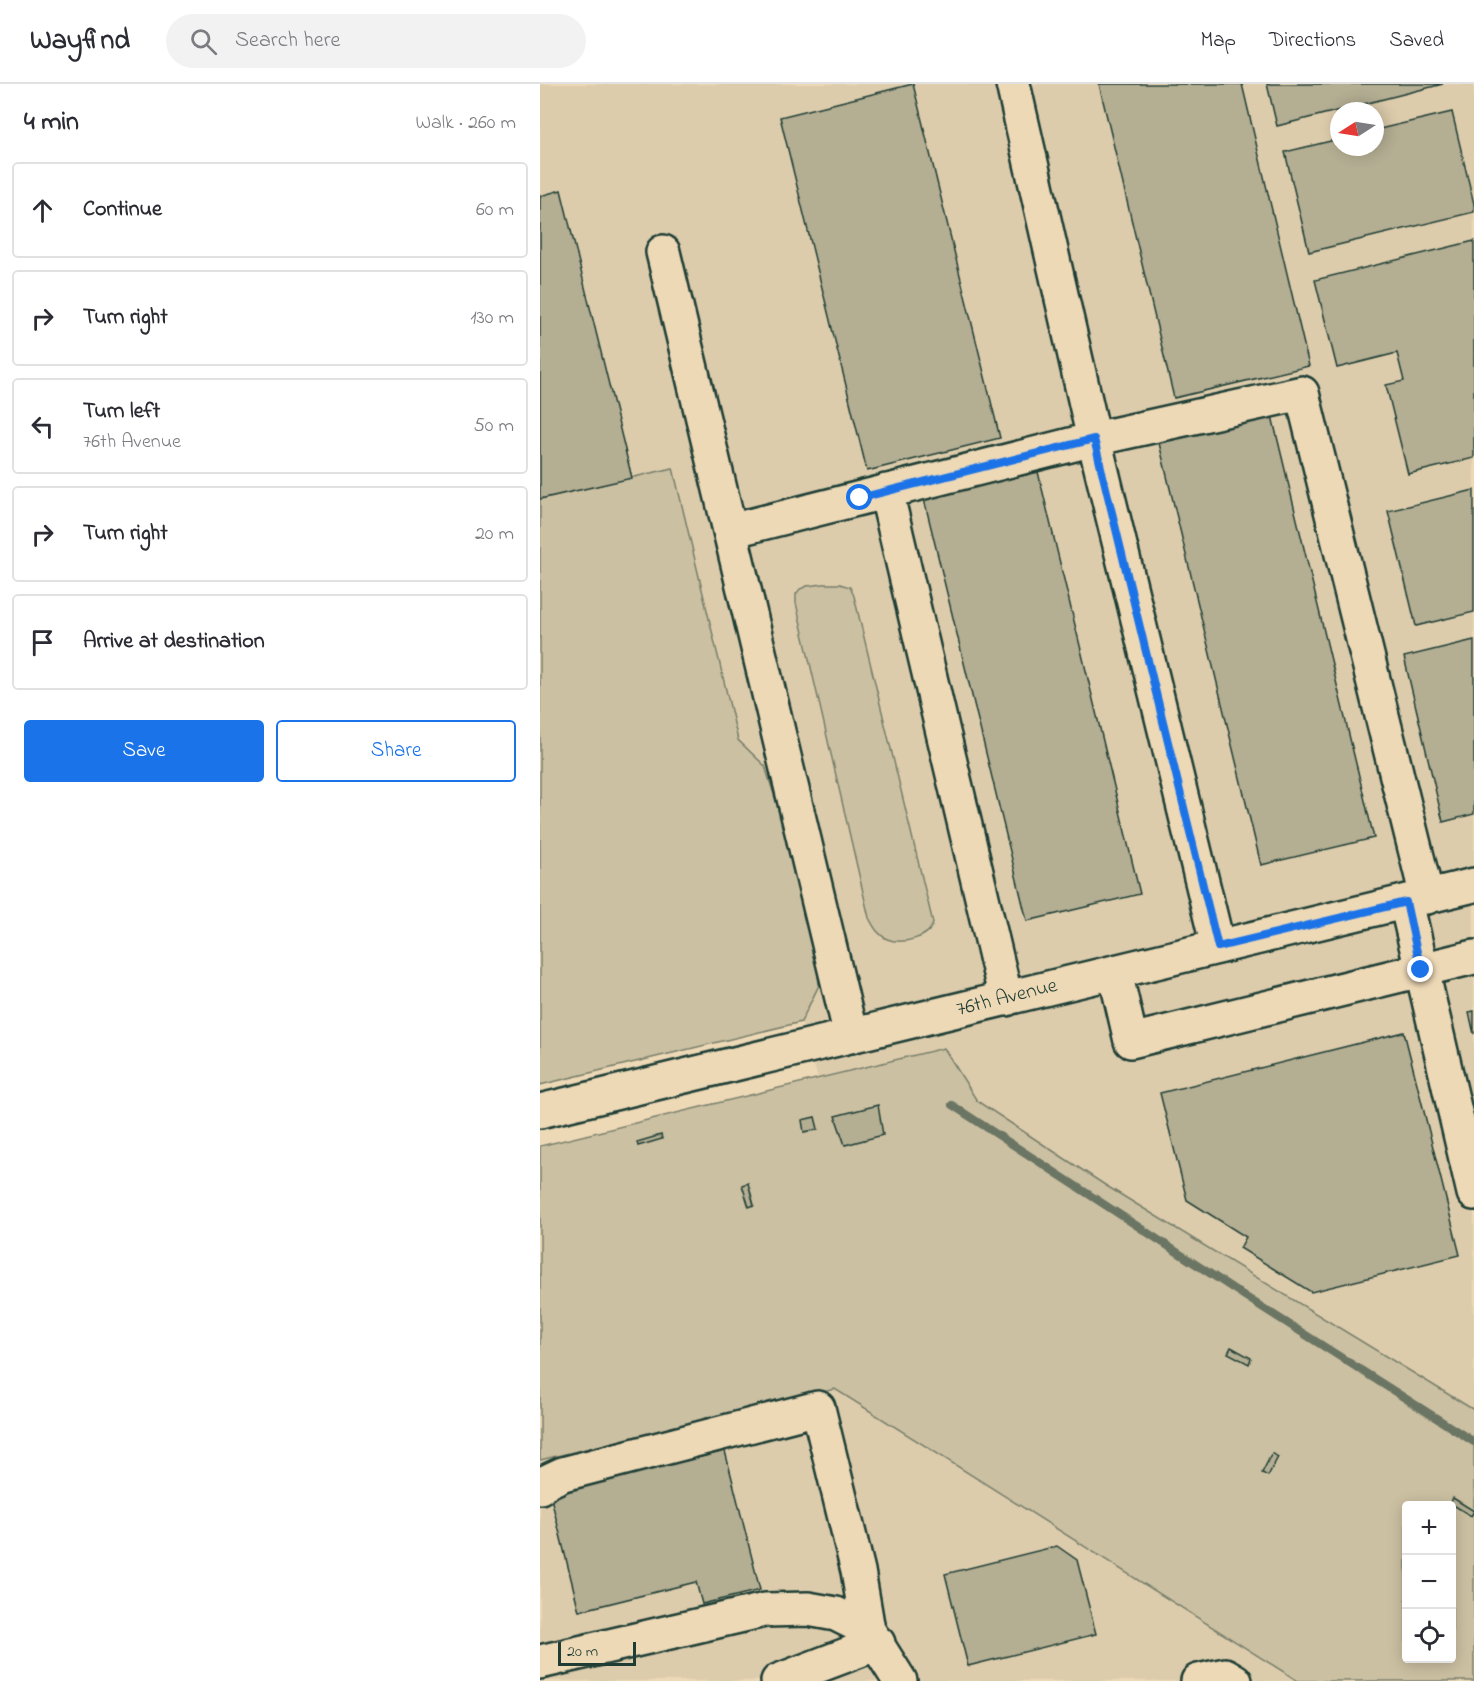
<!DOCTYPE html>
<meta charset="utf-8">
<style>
:root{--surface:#fff;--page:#f2f2f3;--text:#2b2b33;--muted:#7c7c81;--line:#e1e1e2;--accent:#1a73e8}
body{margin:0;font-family:"Indie Flower",sans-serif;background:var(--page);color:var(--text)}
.controls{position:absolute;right:18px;bottom:18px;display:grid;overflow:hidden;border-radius:6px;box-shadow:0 3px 15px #0003}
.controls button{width:54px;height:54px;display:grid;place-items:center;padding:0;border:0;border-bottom:2px solid var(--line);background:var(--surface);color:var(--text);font:30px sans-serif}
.compass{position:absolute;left:790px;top:18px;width:54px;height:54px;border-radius:50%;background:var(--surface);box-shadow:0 3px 15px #0003;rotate:258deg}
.scale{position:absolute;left:18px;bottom:15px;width:78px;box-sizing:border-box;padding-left:6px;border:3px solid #1f3d34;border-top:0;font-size:16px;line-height:21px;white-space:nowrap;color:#1f3d34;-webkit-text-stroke:4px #eed9b7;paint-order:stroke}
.stop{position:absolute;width:18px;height:18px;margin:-14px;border:4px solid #1a73e8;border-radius:50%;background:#fff}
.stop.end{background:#1a73e8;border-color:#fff;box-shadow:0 2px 6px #0008}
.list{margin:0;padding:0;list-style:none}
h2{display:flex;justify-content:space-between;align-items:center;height:78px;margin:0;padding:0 24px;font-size:26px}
h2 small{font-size:20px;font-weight:400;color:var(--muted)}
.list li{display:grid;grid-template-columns:39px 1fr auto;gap:18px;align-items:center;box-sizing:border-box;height:96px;margin:0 12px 12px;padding:0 12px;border:2px solid var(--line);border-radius:6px}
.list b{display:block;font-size:22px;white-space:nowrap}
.list p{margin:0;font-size:20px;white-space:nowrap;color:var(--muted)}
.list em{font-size:20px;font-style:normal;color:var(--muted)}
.actions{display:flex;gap:12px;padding:18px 24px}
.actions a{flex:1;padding:14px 0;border:2px solid var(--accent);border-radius:6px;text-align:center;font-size:21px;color:var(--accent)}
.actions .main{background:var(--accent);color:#fff}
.icon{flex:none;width:33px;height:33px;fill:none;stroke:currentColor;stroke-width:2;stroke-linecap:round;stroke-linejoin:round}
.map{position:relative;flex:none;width:934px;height:1597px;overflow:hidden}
header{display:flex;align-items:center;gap:36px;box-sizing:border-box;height:84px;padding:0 30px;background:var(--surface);border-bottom:2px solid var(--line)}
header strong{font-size:28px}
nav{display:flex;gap:33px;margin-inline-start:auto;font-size:21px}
.search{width:420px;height:54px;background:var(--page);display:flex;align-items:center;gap:15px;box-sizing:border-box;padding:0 21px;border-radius:33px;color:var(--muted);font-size:22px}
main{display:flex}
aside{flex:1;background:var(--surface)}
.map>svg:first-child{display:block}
</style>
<header>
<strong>Wayfind</strong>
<div class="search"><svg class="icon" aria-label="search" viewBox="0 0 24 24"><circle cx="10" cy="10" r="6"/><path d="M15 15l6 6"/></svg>Search here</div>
<nav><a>Map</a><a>Directions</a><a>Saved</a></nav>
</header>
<main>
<aside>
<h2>4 min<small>Walk · 260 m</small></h2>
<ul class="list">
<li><svg class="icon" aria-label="ahead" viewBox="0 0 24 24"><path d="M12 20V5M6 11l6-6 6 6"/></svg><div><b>Continue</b></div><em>60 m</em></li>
<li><svg class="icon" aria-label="right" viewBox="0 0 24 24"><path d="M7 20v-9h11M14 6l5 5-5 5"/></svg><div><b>Turn right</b></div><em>130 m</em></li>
<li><svg class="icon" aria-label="left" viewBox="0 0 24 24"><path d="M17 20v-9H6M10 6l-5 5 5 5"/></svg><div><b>Turn left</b><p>76th Avenue</p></div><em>50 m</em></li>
<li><svg class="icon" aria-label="right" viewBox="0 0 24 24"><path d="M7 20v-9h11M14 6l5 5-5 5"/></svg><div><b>Turn right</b></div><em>20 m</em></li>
<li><svg class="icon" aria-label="arrive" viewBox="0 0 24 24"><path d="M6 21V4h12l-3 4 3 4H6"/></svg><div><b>Arrive at destination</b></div></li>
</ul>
<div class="actions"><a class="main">Save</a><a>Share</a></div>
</aside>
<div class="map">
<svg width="934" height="1597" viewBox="0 0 934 1597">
<rect width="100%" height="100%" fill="#eed9b7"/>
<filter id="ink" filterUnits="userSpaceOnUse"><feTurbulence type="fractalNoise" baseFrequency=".0167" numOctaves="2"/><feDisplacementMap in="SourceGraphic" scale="12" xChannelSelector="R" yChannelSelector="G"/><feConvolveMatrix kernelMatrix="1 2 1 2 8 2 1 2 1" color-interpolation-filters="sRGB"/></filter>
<g filter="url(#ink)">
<path fill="#ddccac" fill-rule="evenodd" d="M0,0H934V1326L565,1101L437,1017L404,965L278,995L261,938L279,901L225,682L198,657L133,384L0,415ZM799,27H835V63H799Z
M295,1305L758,1597H0V1376Z"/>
<path fill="#ccc0a2" stroke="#767e6b" stroke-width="1.5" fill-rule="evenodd" d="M133,384L198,656L225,682L258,788L274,855L279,901L261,938L0,1001V415Z
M283,500H300L310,503L314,512L393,839C390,854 361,861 347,855C337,850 334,843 329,834L256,519V510L260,505L267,502Z
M404,964L437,1017L565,1101L934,1326V1597H758L295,1305L0,1376V1062ZM866,1422H912V1574H866Z"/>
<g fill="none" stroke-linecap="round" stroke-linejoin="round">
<path stroke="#6a7563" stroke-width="8" d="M412,1021L706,1213L934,1358"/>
</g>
<path fill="#b4ae93" stroke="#1f3d34" stroke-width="1.5" d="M373,0L460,354L327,387L240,33Z
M559,0H702L769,282L634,314Z
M727,0H903L737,42Z
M912,28L934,120V128L769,168L745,68L799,55V63H835V46Z
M21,106L92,394L0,415V112Z
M934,157V374L868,390L846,301L864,297L857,269L797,284L775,196Z
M732,332L834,754L721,781L619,359Z
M498,388L600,810L487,837L384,415Z
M934,406V528L876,542L848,427Z
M934,556V730L903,738L864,573Z
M934,927V950L929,928Z
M864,948L920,1171L771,1208L700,1164L706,1153L647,1116L620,1009Z
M338,1021L343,1051L305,1061L295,1032Z
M275,1033L278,1045L264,1048L262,1036Z
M121,1051L122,1055L98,1062L97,1058Z
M208,1099L214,1121L209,1123L202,1101Z
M691,1263L711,1274L709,1280L688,1269Z
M185,1367L220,1506L162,1520L156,1498L39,1527L10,1410Z
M732,1369L738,1373L728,1392L722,1389Z
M913,1414L934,1427L931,1432L910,1419Z
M517,1462L537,1476L556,1550L428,1582L405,1490Z"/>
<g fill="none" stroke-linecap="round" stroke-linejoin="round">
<g stroke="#1f3d34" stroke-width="38">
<path id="minor" d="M473,0L554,355L678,863
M123,168L190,447
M346,407L466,915
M866,818L934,1109
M575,888L591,957L934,873
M311,952L190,447L554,355L762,309L887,813
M0,1027L934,801
M0,1403L6,1398L23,1390L278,1324L318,1487L328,1546L296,1530L268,1525L225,1526L0,1578
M328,1546L360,1597
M238,1597L338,1559
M658,1597L685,1591L695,1597"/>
</g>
<use href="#minor" stroke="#eed9b7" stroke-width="33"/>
</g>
</g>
<g fill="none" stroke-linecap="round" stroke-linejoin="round" filter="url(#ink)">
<path stroke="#1a73e8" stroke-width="8" d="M320,414L554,355L678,863L866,818L881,886"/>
</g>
<g text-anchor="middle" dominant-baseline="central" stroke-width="5" stroke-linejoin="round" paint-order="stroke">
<g font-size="21" fill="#1f3d34" stroke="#eed9b7">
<text transform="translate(467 914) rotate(-14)">76th Avenue</text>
</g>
</g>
</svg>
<div class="controls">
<button>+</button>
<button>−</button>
<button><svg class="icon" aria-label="locate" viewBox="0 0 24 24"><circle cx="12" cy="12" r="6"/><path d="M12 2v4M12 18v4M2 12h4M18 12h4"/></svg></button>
</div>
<svg class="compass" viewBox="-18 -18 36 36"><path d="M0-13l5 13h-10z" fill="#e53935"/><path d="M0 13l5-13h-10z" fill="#7c7c81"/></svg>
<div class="scale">20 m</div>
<div class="stop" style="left:320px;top:414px"></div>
<div class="stop end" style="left:881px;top:886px"></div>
</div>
</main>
